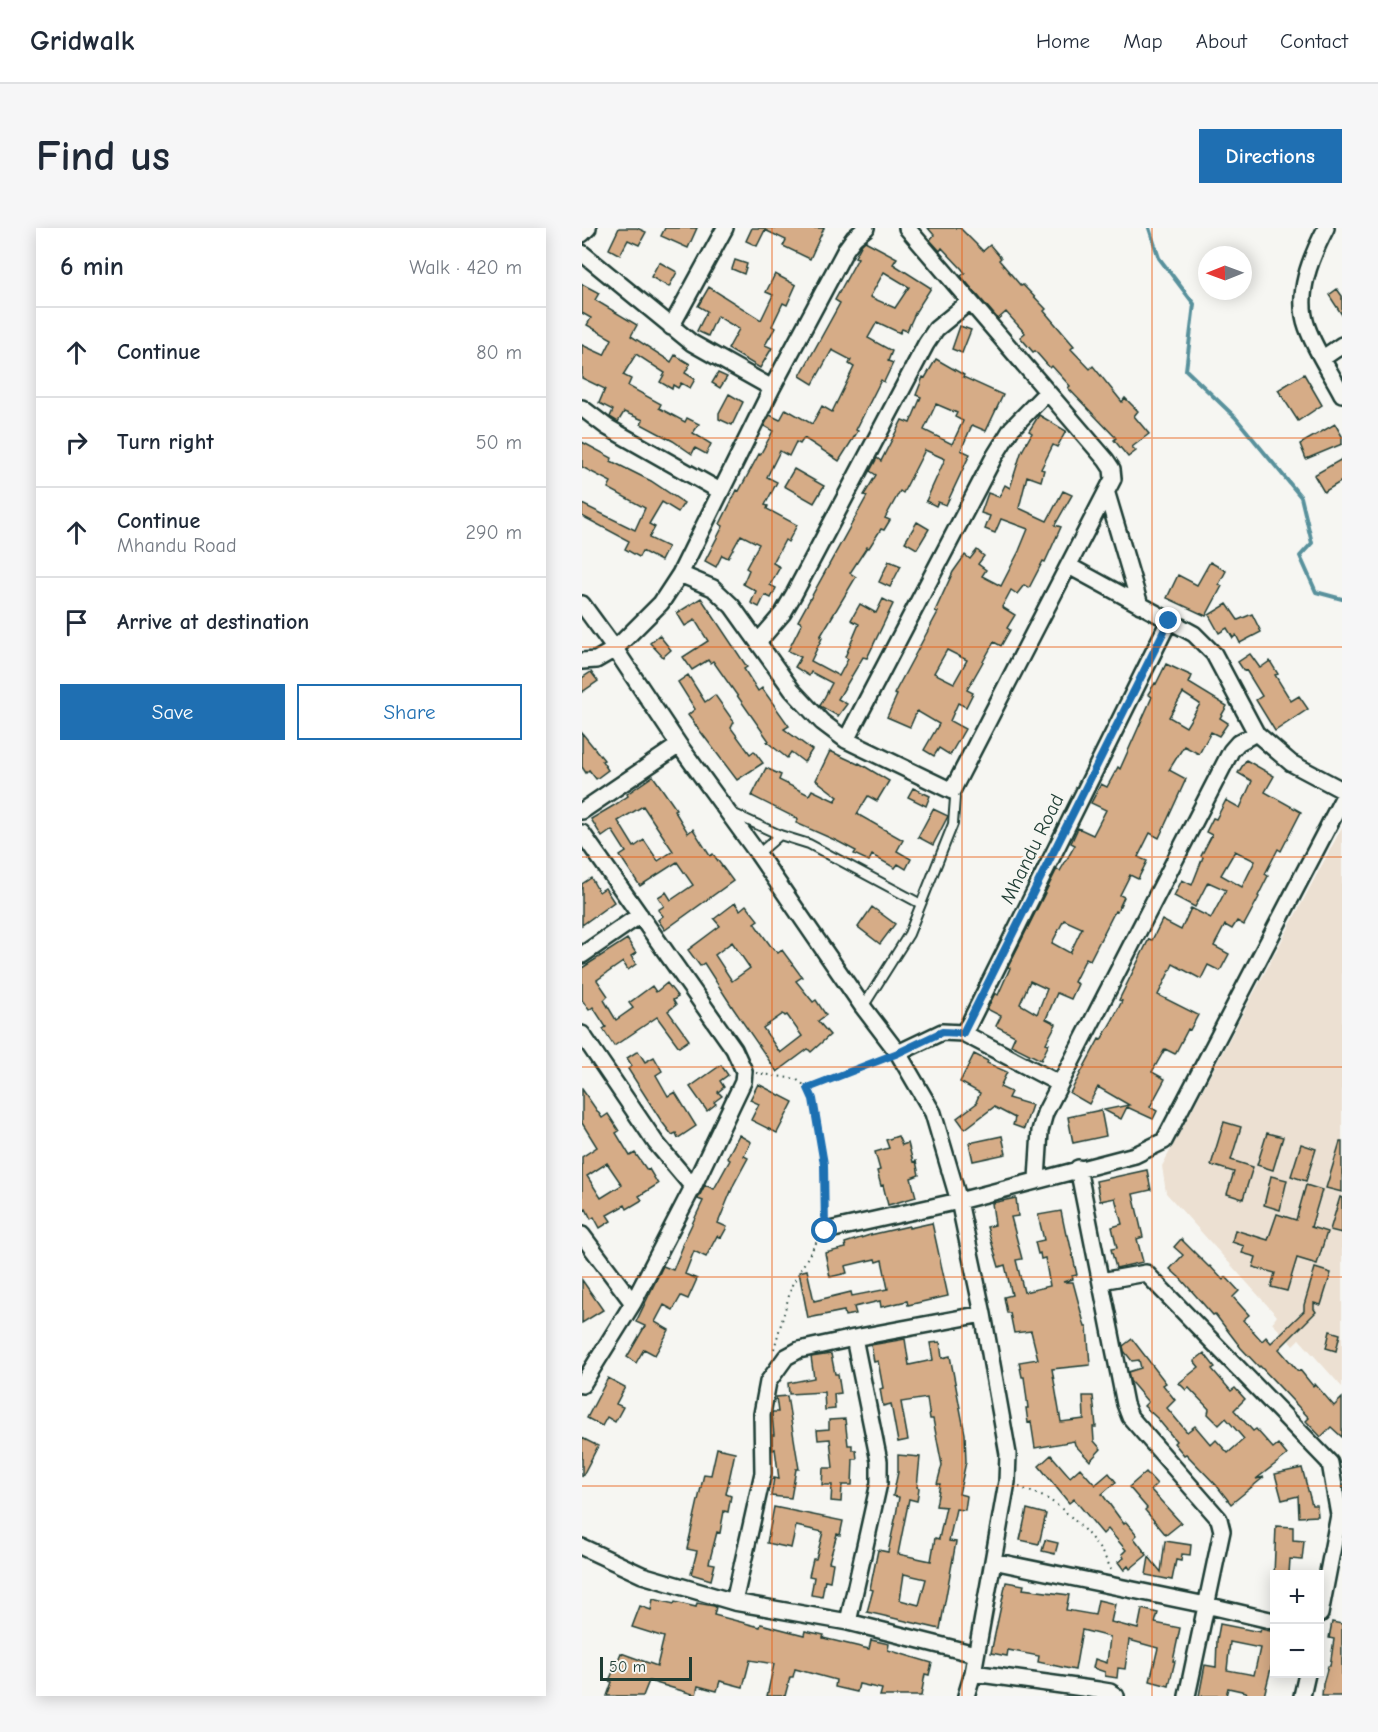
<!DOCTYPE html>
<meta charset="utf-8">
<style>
:root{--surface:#fff;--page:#f6f6f7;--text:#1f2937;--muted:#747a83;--line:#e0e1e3;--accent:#1f6fb2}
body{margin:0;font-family:"Comic Neue",sans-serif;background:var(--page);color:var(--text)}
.controls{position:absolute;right:18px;bottom:18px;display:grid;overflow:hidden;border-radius:0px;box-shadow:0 3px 15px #0003}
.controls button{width:54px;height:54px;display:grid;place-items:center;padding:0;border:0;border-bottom:2px solid var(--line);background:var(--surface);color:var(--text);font:30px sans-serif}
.compass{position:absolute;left:616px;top:18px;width:54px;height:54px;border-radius:50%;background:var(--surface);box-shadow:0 3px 15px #0003;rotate:269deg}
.scale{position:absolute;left:18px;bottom:15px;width:92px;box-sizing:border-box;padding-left:6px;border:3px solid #1f3d34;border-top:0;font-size:16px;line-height:21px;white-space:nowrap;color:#1f3d34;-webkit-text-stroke:4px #f6f6f2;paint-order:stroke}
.stop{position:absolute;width:18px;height:18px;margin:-14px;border:4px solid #1f6fb2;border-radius:50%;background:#fff}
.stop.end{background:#1f6fb2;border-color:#fff;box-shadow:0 2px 6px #0008}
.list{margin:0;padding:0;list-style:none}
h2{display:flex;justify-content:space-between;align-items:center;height:78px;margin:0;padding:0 24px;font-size:26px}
h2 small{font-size:20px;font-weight:400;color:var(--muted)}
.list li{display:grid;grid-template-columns:39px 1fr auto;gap:18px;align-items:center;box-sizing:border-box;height:90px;padding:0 24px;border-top:2px solid var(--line)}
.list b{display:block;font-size:22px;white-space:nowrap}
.list p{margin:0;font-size:20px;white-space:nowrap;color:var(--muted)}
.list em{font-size:20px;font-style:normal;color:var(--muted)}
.actions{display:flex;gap:12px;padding:18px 24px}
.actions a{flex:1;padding:14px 0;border:2px solid var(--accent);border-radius:0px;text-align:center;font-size:21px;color:var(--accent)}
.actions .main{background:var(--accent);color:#fff}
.icon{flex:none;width:33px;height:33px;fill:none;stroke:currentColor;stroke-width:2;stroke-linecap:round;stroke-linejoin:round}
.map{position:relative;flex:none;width:760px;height:1468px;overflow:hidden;border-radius:0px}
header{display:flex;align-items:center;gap:36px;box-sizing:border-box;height:84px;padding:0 30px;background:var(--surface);border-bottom:2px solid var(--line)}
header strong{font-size:28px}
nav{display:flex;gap:33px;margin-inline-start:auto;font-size:21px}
.intro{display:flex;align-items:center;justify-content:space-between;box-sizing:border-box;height:144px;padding:0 36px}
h1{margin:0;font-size:42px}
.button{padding:15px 27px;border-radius:0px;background:var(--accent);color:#fff;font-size:21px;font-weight:700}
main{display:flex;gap:36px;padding:0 36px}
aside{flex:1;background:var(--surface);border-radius:0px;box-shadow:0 3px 15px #0003}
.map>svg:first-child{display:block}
</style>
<header>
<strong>Gridwalk</strong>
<nav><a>Home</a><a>Map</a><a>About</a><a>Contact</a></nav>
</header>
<div class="intro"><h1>Find us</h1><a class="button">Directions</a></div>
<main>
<aside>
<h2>6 min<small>Walk · 420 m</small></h2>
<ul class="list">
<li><svg class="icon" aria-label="ahead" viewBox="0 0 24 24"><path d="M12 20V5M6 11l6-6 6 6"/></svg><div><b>Continue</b></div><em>80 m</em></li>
<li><svg class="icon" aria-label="right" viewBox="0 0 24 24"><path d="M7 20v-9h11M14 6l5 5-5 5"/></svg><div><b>Turn right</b></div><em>50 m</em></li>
<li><svg class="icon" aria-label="ahead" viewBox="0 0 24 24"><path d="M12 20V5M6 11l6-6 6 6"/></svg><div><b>Continue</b><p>Mhandu Road</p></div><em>290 m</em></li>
<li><svg class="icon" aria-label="arrive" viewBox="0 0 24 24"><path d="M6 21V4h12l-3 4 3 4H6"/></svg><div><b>Arrive at destination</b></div></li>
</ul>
<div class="actions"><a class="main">Save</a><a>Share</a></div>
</aside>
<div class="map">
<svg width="760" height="1468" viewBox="0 0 760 1468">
<rect width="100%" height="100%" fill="#f6f6f2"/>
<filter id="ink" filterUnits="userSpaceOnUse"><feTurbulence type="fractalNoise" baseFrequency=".0167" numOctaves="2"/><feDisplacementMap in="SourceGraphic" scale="12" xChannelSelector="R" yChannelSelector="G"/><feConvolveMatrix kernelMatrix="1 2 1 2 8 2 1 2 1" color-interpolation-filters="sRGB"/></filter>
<g filter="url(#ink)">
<path fill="#ece0d2" d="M760,599V1159L717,1111L711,1117L690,1095L695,1088L584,965L580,938Z"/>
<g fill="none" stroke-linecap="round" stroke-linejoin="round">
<path stroke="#59919c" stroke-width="4" d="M567,0L577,30L612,76L604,142L653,189L719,269L730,315L718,328L734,364L760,371"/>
</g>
<path fill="#d6ac87" stroke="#1f3d34" stroke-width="1.5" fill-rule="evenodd" d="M37,0H55L64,4L57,17L46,12L38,27L27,21Z
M83,0H115L106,20L79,8Z
M170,0H242L228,31L201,18L204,12L183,2L175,18L164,13Z
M346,0H378L401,23L408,17L419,30L417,32L439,58L441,57L464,81L462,83L492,118L489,121L508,141L511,138L540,174L543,170L556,183L552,188L567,206L550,219L554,223L546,229L532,212L534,210L486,160L488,158L470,138L468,140L453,123L451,124L438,109L443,105L424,84L416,91L379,48L383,45L380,41L360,20L358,23L348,12L352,7Z
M283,13L315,30L311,36L349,60L334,83L325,103L320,101L318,105L295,94L286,110L310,123L306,133L311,135L302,154L299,152L274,202L276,203L257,233L222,210L218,216L214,214L207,228L198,223L185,249L195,254L183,277L186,278L185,281L215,297L206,314L203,312L191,335L198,339L188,357L194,360L189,370L183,367L177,379L169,375L174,363L161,356L167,342L164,340L177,316L159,307L146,330L140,327L134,339L123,333L141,298L138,296L155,262L157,263L177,226L178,227L191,203L182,198L188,187L198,192L204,181L230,196L240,178L250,184L272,139L267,136L269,132L250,122L231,156L218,148L258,75L253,72L276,30L273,29L280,16ZM302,44L327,59L313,80L288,69Z
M153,32L165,36L162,46L150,41Z
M77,34L95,44L87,59L69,49Z
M193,46L214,57L205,77L201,75L190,98L193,100L183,117L190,120L178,140L146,121L157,101L135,88L126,108L115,103L125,83L116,78L127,59L179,92L191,67L184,64Z
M0,56L17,65L13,72L55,97L49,108L89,134L93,127L108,136L103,145L113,151L108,160L99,155L96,160L91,157L90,161L78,154L83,145L54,126L41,147L49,151L46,158L79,176L77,180L103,194L105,190L117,196L111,205L129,216L124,226L113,220L110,226L91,213L59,196L61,192L42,184L36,194L28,189L31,182L17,175L23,161L0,150V117L22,127L30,111L5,97L9,90L0,85Z
M755,61L760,68V87L747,67Z
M378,98L389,102L380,125L370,121Z
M354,131L382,147L381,149L421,167L404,203L390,197L379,222L388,226L364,277L356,274L354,278L344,273L363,231L343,222L321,265L318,263L303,290L308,292L302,302L299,301L287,320L285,319L268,345L274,349L238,409L240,410L229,433L257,448L266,431L263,429L277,396L269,392L278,376L294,385L301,371L311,376L285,430L281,429L256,471L265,476L256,488L238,478L250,455L229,444L227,448L213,439L219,429L206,423L220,395L216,393L285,268L282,267L294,247L288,243L295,230L299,233L320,192L328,195L339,169L334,167L341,149L343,150ZM354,176L375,185L373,189L381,193L370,216L342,202Z
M136,145L145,149L138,160L130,155Z
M722,146L740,177L716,193L696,162Z
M147,166L161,174L150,197L137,191V185Z
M457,187L484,203L475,219L471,217L459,241L462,242L459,253L445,248L437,280L465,293L481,263L490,267L473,297L479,299L463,334L461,333L447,360L442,357L435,366L429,362L420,379L433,387L425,400L428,402L419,418L412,414L398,439L385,462L391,465L384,479L376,475L368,493L383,501L368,527L357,520L352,528L342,522L357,496L335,483L328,499L305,489L315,467L312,466L356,384L353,383L371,344L383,327L388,331L395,322L402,328L396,336L404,342L400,348L419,358L437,323L446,301L419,291L413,305L403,301L408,288L399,285L406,265L417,269L423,257L428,260L439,225L450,205L447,203ZM365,422L385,432L372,455L352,445Z
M753,196L760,208V216L724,231L718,216Z
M0,214L30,230L29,233L69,253L102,275L96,284L80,274L67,296L73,299L67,310L86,319L79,333L60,323L57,329L43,321L47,313L0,288V276L53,302L63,280L26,260L29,254L0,239Z
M760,231V253L742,264L732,247Z
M212,241L242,258L232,275L202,258Z
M335,294L347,301L335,321L323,314Z
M307,333L319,338L308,359L297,354Z
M628,334L644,343L637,356L640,358L624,388L585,370L596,347L615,357Z
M119,370L165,439L162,441L176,463L180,460L207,498L202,501L230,522L222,534L209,524L205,530L185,514L187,513L131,433L128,435L126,432L110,442L101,429L126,413L113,392L103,398L95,385Z
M645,376L656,392L670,386L679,404L658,415L654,407L651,410L645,400L637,405L627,387Z
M77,407L89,422L81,429L68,415Z
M668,426L678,440L688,433L696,446L693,447L709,473L717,468L726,481L693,503L674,472L680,468L664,442L662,443L656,434Z
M584,436L610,448L607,455L645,478L638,490L646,495L637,508L629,504L617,526L602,518L587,542L604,551L577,610L568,605L556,629L565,633L556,651L548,647L538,667L542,669L535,684L533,683L508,732L504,730L492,754L496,756L489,771L475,765L464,791L474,796L464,815L467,816L459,832L429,817L433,808L414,798L419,788L405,781L413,765L416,767L428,740L426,739L475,641L478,643L493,617L489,615L496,600L511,607L524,582L509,575L519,556L525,559L536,539L538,541L570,469L566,466L573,455L574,456ZM601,465L618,476L604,499L587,489ZM482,692L500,700L488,725L470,715ZM448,753L465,761L455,786L438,776Z
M9,444L16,453L0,464V450Z
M106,447L123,474L133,467L152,494L149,500L168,526L172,523L181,535L155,552L106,487L113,481L96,454Z
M0,505L22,532L20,533L26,542L14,551L7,542L4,545L0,539Z
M248,523L276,536L277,535L307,553L295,573L286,568L275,586L321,612L315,623L329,631L324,641L316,636L313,640L290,627L287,633L272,626L274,623L255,613L214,595L216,591L170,568L184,540L199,547L197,552L227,567L230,562L253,573L256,569L234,552Z
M664,532L692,548L683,564L719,584L699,623L696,621L683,646L686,648L676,668L677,669L662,697L655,693L650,701L643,697L632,718L647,726L638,743L626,737L619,751L591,736L576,767L616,787L608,802L606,801L593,826L583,821L570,844L583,851L568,879L575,883L571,891L545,879L539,891L522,882L547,877L516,859L507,876L488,865L517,811L519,812L530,793L540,773L537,772L567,711L570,712L580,692L599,702L609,680L629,690L644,662L626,654L613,679L592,668L600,652L610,657L621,629L619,628L630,607L624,604L631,590L634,591L644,572L658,580L670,553L656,545ZM653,623L673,633L660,659L639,647Z
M71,548L94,581L92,582L106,605L111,601L128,628L131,626L151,653L83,702L76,692L81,688L76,682L82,678L76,669L84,664L89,672L111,657L95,634L58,658L38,628L44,624L30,602L20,609L9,591L31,578L46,568L45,566ZM61,578L91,623L76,633L62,612L52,619L36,593Z
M331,560L348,568L344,578L326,569Z
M351,581L366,588L351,617L336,609Z
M9,650L17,664L23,660L32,674L0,697V656Z
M153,675L158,682L164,677L176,692L172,695L188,717L196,725L200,722L220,749L214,753L231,774L234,772L244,787L236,793L248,807L229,824L226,821L195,844L151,780L122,735L118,738L106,722L138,698L132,691ZM150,714L168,740L150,753L133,727ZM201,786L203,788L205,787L220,808L198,825L181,800Z
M290,679L313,696L298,716L276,699Z
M45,711L54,725L49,728L54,736L46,742L41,734L15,752L26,768L22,772L34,792L51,780L47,775L70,758L74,764L85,755L96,769L91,772L94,777L86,783L107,812L97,819L75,789L32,818L21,801L24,799L11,779L7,782L0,772V740Z
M56,823L63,834L72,829L80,843L74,847L86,868L93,864L114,898L96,910L94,905L90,907L80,894L46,841L50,838L45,830Z
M392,826L406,833L405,835L425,844L418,859L429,864L426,870L450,877L442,901L431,897L433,890L412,879L383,901L375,890L395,875L394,874L398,865L378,854Z
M139,837L146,847L138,853L142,859L136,864L140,868L132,874L134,876L125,883L108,859Z
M176,856L211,874L195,905L169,892L177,876L168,872Z
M0,861L20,890L26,886L37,903L34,905L48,928L53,925L65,942L67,941L76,956L57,968L60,972L45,981L43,977L25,987L29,993L18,1000L12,989L9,991L4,981L0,984V929L15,919L0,895ZM25,935L40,957L19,970L5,948Z
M519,882L524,908L491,915L486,889Z
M642,894L659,899L649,932L671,939L661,971L645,966L652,944L629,937Z
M685,905L701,909L691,942L675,937Z
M157,907L169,914L162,928L166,930L152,956L136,995L145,999L139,1010L135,1008L124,1029L112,1023L103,1046L115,1051L106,1071L99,1068L91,1082L82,1077L73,1094L87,1102L73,1127L62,1121L54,1135L45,1129L63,1098L54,1094L81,1038L91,1042L101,1018L100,1017L121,973L116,971L123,957L132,961L148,932L145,930Z
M316,908L320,917L326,915L331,934L334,933L337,947L329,950L334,969L306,977L301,957L299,958L295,943L298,942L293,924L307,920L304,912Z
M420,908L424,926L391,933L387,915Z
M758,914H760V964L744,960Z
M719,916L734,921L724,953L709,948Z
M565,942L569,962L551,966L561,1009L555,1011L561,1034L534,1040L529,1021L535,1020L530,999L540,996L533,970L518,973L514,953Z
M689,948L705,952L698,982L682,977Z
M724,957L740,962L729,999L745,1004L735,1036L715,1030L705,1063L689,1059L693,1045L671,1039L674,1029L660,1025L662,1018L650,1014L653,1002L686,1012L695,986L714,992Z
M758,969L760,970V1005L748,1002Z
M434,970L436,988L429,989L440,1031L434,1032L442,1064L468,1058L463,1030L459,1031L458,1025L456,1026L453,1014L462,1012L456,987L479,983L484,1007H486L495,1047L490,1048L491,1051L481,1054H491L503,1099H505L508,1137L470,1141L479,1194L502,1191L501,1168H511L514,1199H511L512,1213L519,1221L508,1233L493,1217L492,1213L453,1220L449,1194L446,1195L444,1180H446L442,1149H440L437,1134L456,1131L449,1103L432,1105L428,1085H425L422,1069L430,1067L423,1037L417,1039L405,999L413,997L410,975Z
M350,995L366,1068L326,1077L325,1073L299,1079L298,1073L272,1079L274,1086L263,1088L262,1083L226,1090L217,1044L225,1042L232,1073L269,1064L270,1068L306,1061L300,1032L294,1034L293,1031L263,1038L265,1045L248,1049L243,1025L264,1020L263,1015L288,1007L327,998V1000Z
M599,1011L627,1039L628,1038L641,1052L644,1049L657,1063L651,1069L667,1087L661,1092L680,1113L684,1109L689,1115L722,1083V1077L733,1040L749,1045L739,1077L732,1075V1081L734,1084L697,1121L716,1143L718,1142L731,1158L733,1156L752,1178L760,1170V1209L749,1199L739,1209L724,1193L727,1190L678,1138L677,1139L659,1120L633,1086L631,1087L599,1051L588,1041L601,1027L592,1019Z
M0,1052L21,1082L0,1095Z
M748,1103L758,1106L754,1123L744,1120Z
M323,1111L327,1137L351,1132L348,1115L358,1114L360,1130L368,1128L383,1206L384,1234L377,1266L385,1268L383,1282L374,1281L367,1313L374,1314L358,1401L285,1384L291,1362L288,1361L296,1322L306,1324L314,1287L317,1269L311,1268L316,1244V1227L338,1229L335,1259L337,1260L335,1273L327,1271L316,1326L349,1333L353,1310L357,1311L364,1279L354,1278L358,1256H355L360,1237L351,1191H348L345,1170L319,1174L326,1212L316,1214L309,1176L301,1178L298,1161L301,1160L296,1133L292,1134L289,1117ZM322,1346L344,1351L337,1377L318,1372Z
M550,1111L584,1155L581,1157L593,1172L585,1180L605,1204L613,1198L629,1217L634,1212L646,1225L662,1211L644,1190L637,1197L626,1186L627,1181L607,1160L604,1162L597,1155L617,1139L612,1133L622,1125L633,1139L630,1141L649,1163L653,1160L663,1171L652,1182L671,1203L674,1201L691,1220L696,1216L705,1227L674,1251L682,1249L649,1276L635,1258L604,1226L602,1227L592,1215L594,1213L575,1190L562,1178L566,1174L548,1153L546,1144L559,1140L557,1132L550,1133L542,1123L541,1118Z
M249,1126L253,1146H256L259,1165L252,1166L253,1181L243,1182L242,1164L207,1166L206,1155L232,1150L229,1129Z
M26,1150L43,1159L34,1176L41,1179L33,1194L25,1189L20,1198L5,1190Z
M205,1168L217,1241H214L209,1270L189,1268L192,1250L197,1251L193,1221L191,1222L190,1215V1207H192L190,1187V1184H196L194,1169Z
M263,1191L266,1217H270V1222H274L275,1231H271L270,1257H260L259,1274L249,1273L250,1257H240L241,1240H251L248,1211L236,1212L235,1202L247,1201V1192Z
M0,1210L16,1218L0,1249Z
M135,1220L153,1224L144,1266L149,1268L146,1284L142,1283L138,1305L135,1304L127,1335L133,1336L129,1352L109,1346L115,1323L105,1321L122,1246L129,1247Z
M469,1227L488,1249L498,1240L513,1257L527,1245L534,1254L520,1266L542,1296L544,1294L551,1302L555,1307L552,1310L565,1327L548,1341L546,1338L542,1342L536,1334L542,1330L540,1326L544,1322L526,1301L521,1306L492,1271L487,1275L457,1238Z
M720,1240L730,1277H735L736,1288L717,1289L716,1268L700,1272L693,1246Z
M564,1244L575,1256L569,1262L599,1295L584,1307L563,1282L565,1280L547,1259Z
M192,1279L261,1293L258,1307L255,1306L247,1334L251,1335L248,1353L243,1352L240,1369L229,1367L232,1349L227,1348L231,1331H234L241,1304L214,1298L209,1320L185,1315Z
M445,1281L464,1286L457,1316L438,1312Z
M694,1298L711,1299V1312L722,1313L720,1332L708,1331L707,1346L692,1347Z
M463,1312L476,1315L473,1326L460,1323Z
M583,1313L609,1317L608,1327L600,1326L599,1333L594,1332L590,1352L564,1347L567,1329L579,1344Z
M424,1354L442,1357L441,1361L487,1367L484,1382L513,1387L516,1372L533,1376L529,1394L556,1401L560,1381L576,1385L573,1395L598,1400L591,1433H593L587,1458L568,1453L576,1420L547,1412L543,1441L536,1440L535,1450L523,1448V1444L511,1440L513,1431L525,1435L528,1409L500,1402L493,1442L456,1434L457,1428L426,1422L425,1428L409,1425Z
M71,1371L92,1376L93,1374L114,1379L115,1375L132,1378L134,1379L132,1387L178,1399L179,1396L222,1407L223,1403L242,1407L241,1410L287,1421L289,1412L307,1416L306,1422L350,1435L347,1447L343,1446L339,1468H298L300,1461L277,1456L275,1464L253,1459L254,1452L213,1441L211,1449H208L203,1468H185L192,1436L168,1432L161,1459L138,1453L135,1463L116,1458L114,1467L67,1453L61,1468H25L30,1454L27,1453L39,1425L75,1438L82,1409L50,1399L58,1378L69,1382Z
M750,1394L760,1396V1468H740L741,1456L746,1438H748L752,1411L747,1410Z
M638,1396L678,1404L679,1401L693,1404V1437L690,1436L682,1468H666L664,1464L646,1460L644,1468H617L623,1437L634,1439L635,1412ZM648,1414L678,1420L672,1447L645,1442Z"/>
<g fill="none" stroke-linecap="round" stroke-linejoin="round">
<g stroke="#1f3d34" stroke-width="12">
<path id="service" d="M150,585L198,607
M176,626L198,607L227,616L339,676
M281,779L327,706L371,596L373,570L370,563"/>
</g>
<g stroke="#1f3d34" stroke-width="20">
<path id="minor" d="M744,0C729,29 713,66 725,99C733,122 749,145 760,166
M0,6L6,0
M0,25L110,115L190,160
M89,99L143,0
M741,130L760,117
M0,180L25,199L138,263
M525,266L558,377
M487,338L612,406L632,426L674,505L709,535L760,562
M98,346L131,360L150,378L210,462L240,494L264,512L370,563L531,251L530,241L524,232L325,0
M0,376L33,421L97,517L176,626L281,779L316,825L351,885L377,973L401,1086L426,1226L425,1254L411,1333L391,1445L384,1468
M177,413L201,385L212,366L344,116L354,101L387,74
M0,433L14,432L33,421L79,375L98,346L190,160L264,21L272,10L284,0
M264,512L412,229L430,200L465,164
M0,583L97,517
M0,605L152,821L162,843L161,854L111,959L51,1075L0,1157
M0,727L58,687
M381,805L478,856
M0,806L74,915L111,959
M316,825L360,804L381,805L387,796L587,393
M496,940L543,1176L548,1189L637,1291L640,1303L605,1468
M455,951L458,903L463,885L649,523L656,515L674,505
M243,1003L377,973L553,927L582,913L760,572
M0,1007L51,1075
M519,1053L564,1045L748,1235L757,1287L738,1386
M0,1319L60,1347L152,1374L266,1394L393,1426
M411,1333L624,1377L692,1393
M152,1374L181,1245L180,1186L186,1154L204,1129L217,1122L272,1110L401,1086
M266,1394L297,1255V1233L272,1110
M391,1445L516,1462L528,1464L534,1468
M720,1468L725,1446"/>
</g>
<path stroke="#1f3d34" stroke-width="2" stroke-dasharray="1.5 4.5" stroke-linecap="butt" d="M174,845L214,851L226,860L232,871L242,936V989
M226,860L304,830
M192,1121L210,1057L235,1013
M437,1259C449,1264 462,1268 472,1275C494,1291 521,1319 530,1344"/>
<use href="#service" stroke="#f6f6f2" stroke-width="8"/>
<use href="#minor" stroke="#f6f6f2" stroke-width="15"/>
</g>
</g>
<g fill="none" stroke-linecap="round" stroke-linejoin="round" filter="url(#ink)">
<path stroke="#1f6fb2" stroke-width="8" d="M243,1003L242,936L231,871L226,860L316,825L360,804L381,805L587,393"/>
</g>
<path fill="none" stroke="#e8590c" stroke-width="1.5" stroke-opacity="0.55" d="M190,0V1468M380,0V1468M570,0V1468M0,210H760M0,419H760M0,629H760M0,839H760M0,1049H760M0,1258H760"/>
<g text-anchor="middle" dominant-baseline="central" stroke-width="6" stroke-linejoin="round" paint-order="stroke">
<g font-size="20" fill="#1f3d34" stroke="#f6f6f2">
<text transform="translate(450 621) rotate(-64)">Mhandu Road</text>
</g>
</g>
</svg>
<div class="controls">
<button>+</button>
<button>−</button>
</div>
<svg class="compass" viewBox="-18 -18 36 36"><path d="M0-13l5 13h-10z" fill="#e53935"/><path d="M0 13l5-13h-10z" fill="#747a83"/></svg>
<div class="scale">50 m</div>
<div class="stop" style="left:243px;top:1003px"></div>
<div class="stop end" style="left:587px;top:393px"></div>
</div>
</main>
